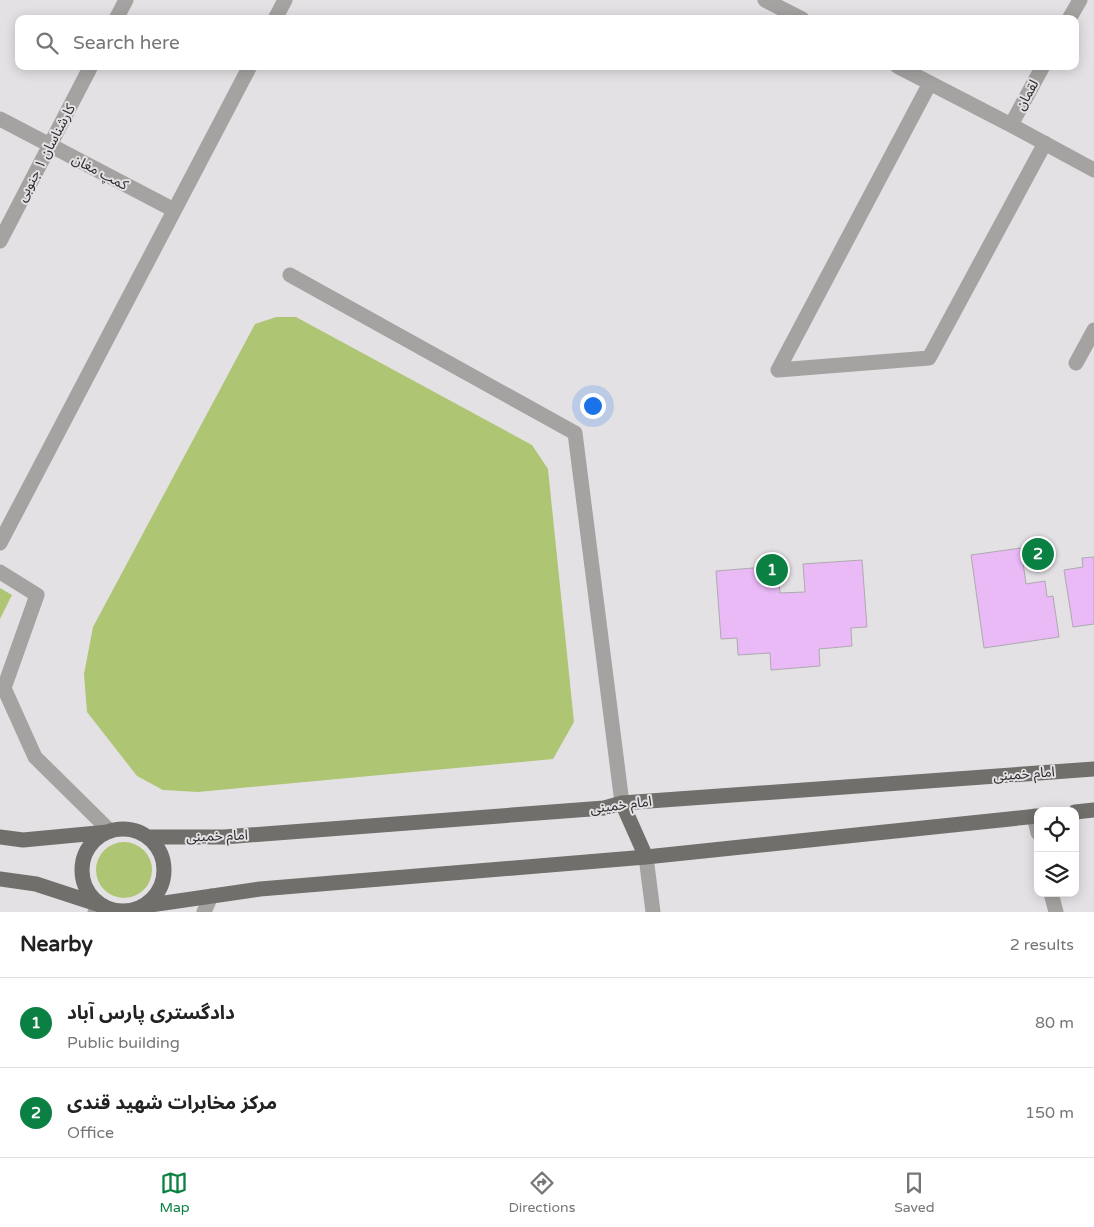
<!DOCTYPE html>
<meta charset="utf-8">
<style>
:root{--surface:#fff;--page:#f6f6f6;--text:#222;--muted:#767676;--line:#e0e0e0;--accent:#0b8043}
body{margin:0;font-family:"Varela Round","Noto Sans Arabic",sans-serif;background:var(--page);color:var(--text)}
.controls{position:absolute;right:15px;bottom:15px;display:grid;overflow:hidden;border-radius:10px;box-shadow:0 2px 12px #0003}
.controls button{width:45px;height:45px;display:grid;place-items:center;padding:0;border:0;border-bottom:1px solid var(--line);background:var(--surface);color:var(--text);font:25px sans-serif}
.you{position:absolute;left:592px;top:405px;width:18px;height:18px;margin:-12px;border:4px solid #fff;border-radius:50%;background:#1a73e8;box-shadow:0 0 0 8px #1a73e833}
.badge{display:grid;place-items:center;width:32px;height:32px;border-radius:50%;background:var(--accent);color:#fff;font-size:16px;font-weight:700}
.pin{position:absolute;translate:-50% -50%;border:2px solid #fff;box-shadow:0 1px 5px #0006}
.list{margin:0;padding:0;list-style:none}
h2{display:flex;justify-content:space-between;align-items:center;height:65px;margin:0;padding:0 20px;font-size:21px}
h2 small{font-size:16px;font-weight:400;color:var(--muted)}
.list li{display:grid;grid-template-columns:32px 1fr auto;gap:15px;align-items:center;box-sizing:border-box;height:90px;padding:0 20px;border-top:1px solid var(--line)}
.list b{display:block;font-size:19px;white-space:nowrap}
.list p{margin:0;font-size:16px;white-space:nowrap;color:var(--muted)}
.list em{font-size:16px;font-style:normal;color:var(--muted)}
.icon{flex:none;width:28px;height:28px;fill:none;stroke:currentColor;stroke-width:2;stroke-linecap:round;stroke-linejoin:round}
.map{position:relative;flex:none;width:1094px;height:912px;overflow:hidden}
.search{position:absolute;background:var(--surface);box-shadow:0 2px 12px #0003;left:15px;right:15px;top:15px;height:55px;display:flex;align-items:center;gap:12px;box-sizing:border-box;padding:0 18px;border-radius:10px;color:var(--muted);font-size:19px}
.sheet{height:245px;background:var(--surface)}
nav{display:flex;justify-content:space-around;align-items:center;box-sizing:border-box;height:70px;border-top:1px solid var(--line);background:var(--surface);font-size:14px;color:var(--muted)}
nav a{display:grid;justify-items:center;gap:2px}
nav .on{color:var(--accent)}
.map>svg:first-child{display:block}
</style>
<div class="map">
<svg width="1094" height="912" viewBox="0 0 1094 912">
<rect width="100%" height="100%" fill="#e4e1e5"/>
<path fill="#aec573" d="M276,317H296L532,445L548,469L574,722L553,759L198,792L163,790L137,776L87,712L84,674L93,627L255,324Z
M0,588L12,595L0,619Z
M96 870a28 28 0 1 1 56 0a28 28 0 1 1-56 0Z"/>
<path fill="#e9baf6" stroke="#adaaae" d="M1021,548L1026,584L1045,581L1047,597L1053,596L1059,637L984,648L971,555Z
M1094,557V624L1073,627L1064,570L1083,567L1082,558Z
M862,560L867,627L851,628L852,646L819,649L820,666L771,670L770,653L738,655L737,638L721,639L716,571L778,566L780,593L805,592L803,564Z"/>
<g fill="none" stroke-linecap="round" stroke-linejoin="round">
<path stroke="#a4a3a1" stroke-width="15" d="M765,0L802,19
M116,19L126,0
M275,19L285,0
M1069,19L1080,0
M897,66L1011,125L1094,170
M0,119L174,210
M1011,125L1043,66
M0,241L91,66
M290,275L575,433L622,803
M1076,363L1094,330
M778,370L929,358L1045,143
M778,370L930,83
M0,543L250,66
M0,572L37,595L4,688L35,757L110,831
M1034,816L1038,833
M646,857L653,912
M1051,893L1056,912
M95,912L103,906L106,912
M204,912L211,896"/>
<path stroke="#716f6b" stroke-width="15" d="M622,803L646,857
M1075,812L1094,810
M82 870a41 41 0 1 1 82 0a41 41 0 1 1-82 0Z
M0,837L23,840L108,832
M148,837H224L604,808L622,803L1094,769
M0,879L36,884L100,905
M144,906L260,889L646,857L1038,816"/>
</g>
<g text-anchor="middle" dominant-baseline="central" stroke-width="4" stroke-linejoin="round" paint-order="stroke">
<g font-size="14" fill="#2d2c2d" stroke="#e4e1e5">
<text transform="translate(1027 95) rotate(-61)">لقمان</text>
<text transform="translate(46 153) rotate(-62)">کارشناسان ۱ جنوبی</text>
<text transform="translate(100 172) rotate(28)">کمپ مغان</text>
<text transform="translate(1024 774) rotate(-4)">امام خمینی</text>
<text transform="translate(621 805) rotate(-7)">امام خمینی</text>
<text transform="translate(217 836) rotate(-2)">امام خمینی</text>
</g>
</g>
</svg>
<div class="controls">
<button><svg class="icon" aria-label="locate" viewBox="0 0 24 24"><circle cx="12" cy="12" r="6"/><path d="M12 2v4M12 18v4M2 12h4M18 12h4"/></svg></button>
<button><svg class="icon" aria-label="layers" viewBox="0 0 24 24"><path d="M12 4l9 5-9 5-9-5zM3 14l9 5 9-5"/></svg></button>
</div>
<div class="you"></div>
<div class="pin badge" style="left:772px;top:570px">1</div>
<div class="pin badge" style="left:1038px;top:554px">2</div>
<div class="search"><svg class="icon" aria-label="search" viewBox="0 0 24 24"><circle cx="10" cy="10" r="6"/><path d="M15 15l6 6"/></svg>Search here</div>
</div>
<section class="sheet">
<h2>Nearby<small>2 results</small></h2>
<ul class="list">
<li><span class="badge">1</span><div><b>دادگستری پارس آباد</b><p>Public building</p></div><em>80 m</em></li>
<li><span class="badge">2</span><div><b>مرکز مخابرات شهید قندی</b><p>Office</p></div><em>150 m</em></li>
</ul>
</section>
<nav>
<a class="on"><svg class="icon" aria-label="map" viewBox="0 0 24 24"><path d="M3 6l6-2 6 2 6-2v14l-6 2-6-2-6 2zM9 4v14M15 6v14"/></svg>Map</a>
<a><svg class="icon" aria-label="directions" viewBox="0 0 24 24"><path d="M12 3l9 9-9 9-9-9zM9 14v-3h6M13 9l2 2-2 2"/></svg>Directions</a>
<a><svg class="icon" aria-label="saved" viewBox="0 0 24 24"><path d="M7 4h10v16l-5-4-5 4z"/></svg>Saved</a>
</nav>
